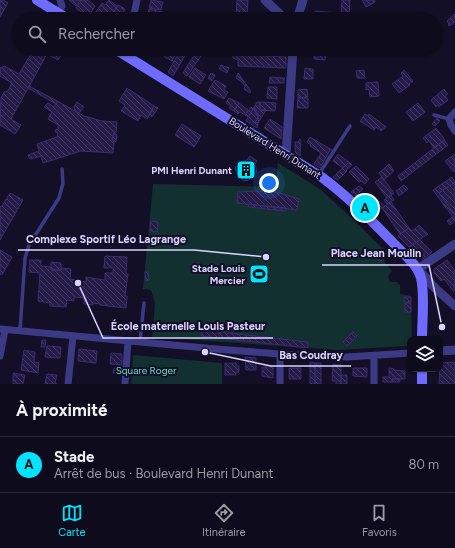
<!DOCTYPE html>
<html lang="fr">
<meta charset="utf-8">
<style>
:root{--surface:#0e0b1c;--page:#171425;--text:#f1f3f6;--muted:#9b9ba3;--line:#2e2b3b;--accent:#00e5ff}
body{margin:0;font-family:Figtree,sans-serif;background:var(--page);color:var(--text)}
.controls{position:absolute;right:12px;bottom:12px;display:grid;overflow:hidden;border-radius:8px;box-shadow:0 1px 3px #0004}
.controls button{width:36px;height:36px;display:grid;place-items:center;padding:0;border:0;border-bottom:1px solid var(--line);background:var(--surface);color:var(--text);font:20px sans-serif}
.you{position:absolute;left:269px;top:183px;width:14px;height:14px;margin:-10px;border:3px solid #fff;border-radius:50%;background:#1a73e8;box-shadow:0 0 0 6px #1a73e833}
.badge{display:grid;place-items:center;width:26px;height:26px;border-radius:50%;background:var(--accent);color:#111;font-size:13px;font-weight:700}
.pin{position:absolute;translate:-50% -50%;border:2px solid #fff;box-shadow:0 1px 4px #0006}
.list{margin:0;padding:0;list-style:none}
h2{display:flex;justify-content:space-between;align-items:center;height:52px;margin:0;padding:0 16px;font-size:17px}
h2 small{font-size:13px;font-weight:400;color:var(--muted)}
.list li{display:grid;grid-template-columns:26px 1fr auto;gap:12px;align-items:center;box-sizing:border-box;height:56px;padding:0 16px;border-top:1px solid var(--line)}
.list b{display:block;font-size:15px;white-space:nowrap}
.list p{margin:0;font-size:13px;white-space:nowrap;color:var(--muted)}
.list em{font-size:13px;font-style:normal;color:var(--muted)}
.icon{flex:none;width:22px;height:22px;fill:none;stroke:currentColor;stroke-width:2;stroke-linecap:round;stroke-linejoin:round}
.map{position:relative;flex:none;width:455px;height:384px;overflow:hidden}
.search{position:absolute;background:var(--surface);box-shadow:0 1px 3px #0004;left:12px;right:12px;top:12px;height:44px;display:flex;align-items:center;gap:10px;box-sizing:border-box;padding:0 14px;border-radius:22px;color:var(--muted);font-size:15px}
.sheet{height:108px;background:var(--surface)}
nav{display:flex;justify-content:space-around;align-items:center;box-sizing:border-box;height:56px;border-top:1px solid var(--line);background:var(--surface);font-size:11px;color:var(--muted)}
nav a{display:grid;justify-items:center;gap:2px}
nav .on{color:var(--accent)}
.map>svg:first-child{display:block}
</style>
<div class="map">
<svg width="455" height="384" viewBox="0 0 455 384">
<defs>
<pattern id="building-back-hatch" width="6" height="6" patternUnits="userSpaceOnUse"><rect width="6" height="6" fill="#241b47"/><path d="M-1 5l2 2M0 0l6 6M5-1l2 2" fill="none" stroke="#433b63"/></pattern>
</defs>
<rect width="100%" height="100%" fill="#130f26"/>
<path fill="#12302f" d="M278,163L320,189L355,221L387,253L384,261L392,271L388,276L390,282H396L400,285V294L411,296L412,339H410V344L407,346L338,350L152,337L155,303L151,290L143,289L153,184L275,187Z
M133,355L222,363V384H131Z"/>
<path fill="url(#building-back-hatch)" stroke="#3b2d73" d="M0,0H3L8,3L0,17Z
M69,0H81L76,6Z
M82,0H88L95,6L88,17L76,8Z
M109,0L117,6L112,14L110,13L106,19L96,12L102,3L105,5Z
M151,0L163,2L161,10L149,8Z
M237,0H248L247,15L236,14Z
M342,0H350L349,13H341Z
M362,0H374L375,2L366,7Z
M118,5L125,9L120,19H110Z
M149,9L166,13L165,19H147Z
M315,11L338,13V17L314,14Z
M341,13H349L348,19H340Z
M349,13L354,14V18L348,19Z
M455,14V22L449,26L448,25L449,24L447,21Z
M19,29V40L13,36L14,33L17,32Z
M34,49L64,50L58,60L47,54L11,119L21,125L15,134L0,125L1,98L4,92L8,91L12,83L0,76V68L3,67L4,66L19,74Z
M138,49H151L148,55Z
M161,49H175L178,51L172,61L167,58V59L159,52Z
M181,49H189L173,76L168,72Z
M198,49H206L187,76L183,73Z
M314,49H326L325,60L314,59Z
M233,54L286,57V68L238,66V60L233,58Z
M221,65L229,68L227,73L219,69Z
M195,68L206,75L200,84L189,77Z
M305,68L313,69V79H304Z
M364,70L365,78H357L356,71Z
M404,70L413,81L409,84L410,85L399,93L392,84L403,76L401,73Z
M211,73L215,75L212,81L208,78Z
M238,73L246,84L245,86L242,82L236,78Z
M270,77L285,78L284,79V83H269Z
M215,80L226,86L224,90L228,92L224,99L208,91Z
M378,82L379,96L370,97L369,89L366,90V83Z
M246,84L251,92L250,93L244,89Z
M29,86L57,101L56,104L28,88Z
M268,87H277V99L267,98Z
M127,88L154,106L147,119L141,115L138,121L121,111L125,105L119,101Z
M307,89L308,97L298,98V90Z
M444,89L448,94L445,96L448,100L444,103L437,95Z
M437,95L444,103L439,107L438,105L436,107L431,100Z
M229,98L239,103L234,111L229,108L231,107L226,103Z
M298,98H308V108H297Z
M57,101L84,116L102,121L117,122L116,133L113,135L112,140L114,142L113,153L81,151L43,163L41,156L31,159L29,158L28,155L39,151L37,144L57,137L58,133L55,132L56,129L58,130V125L48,119L52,112L44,107L48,103L54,107Z
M77,102L84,107L81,111L78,113L75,111L74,107Z
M257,102H260V110H266L258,123L255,122L258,119V115H256V109H253Z
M260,102L276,103L275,111L260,110Z
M239,103L248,110L245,115L240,112L238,114L234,111Z
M418,103L425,112L413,121L406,112Z
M154,106L158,108L152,117L149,115Z
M251,107L253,109L248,117L245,115Z
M253,109H256V115H258V119L255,122L258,123L257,128L246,121Z
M365,114L368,116L369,114L386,127L381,131L376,127L374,130L360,121Z
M437,118L440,121L435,126L432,124Z
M270,119L282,127L281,139L264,128Z
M182,124L201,136L194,147L175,135Z
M436,128L445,140L434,148L429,141L427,143L423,138Z
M114,133L117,135L116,142L112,140Z
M310,137L332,150H330L320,168L314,164L321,153L310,146L311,145L307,142Z
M300,139L301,140L300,156L295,152V142H298Z
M444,140L448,145L401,181L398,176Z
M338,154L349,162L343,168L333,161Z
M455,154V171L454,172L445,161Z
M250,156L257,161L255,164L257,172L252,179L244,181L238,177L235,168L239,162L247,160Z
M349,162L352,165L346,170L347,171L338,180L333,177Z
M389,164L394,171L384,180L379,173Z
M356,166L369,179L365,184L361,181L359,182L349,172Z
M382,177L394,193L387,198L375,182Z
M452,177L455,182L439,193L455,215V220L433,190Z
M455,182V215L439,193Z
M404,185L408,189L399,196L396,191Z
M359,186L363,189L356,196L351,192Z
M257,191L276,192L299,199L297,210L237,203L238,192Z
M10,193L23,200L0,240V207L1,206H2Z
M371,194L373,196L365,204L363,203Z
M391,195L394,200L387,204L384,200Z
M373,196L385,206L375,213L365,204Z
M391,202L409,228L400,234L382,208Z
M249,204L286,208L285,211L248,207Z
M452,217L455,221L450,225L447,221Z
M151,221L158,222L157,232L150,231Z
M419,225L428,234L409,247L398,236L409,228L412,231Z
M420,240L432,252L423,259L419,258L409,247Z
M377,249L382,260L379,261L374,250Z
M0,250L12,257L2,275L0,274Z
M105,256L127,257L126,274H128L125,296H127L126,308L100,305V304L93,303V305L84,304V298L74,297V301L67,300L66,307L50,306V303L38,301L40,273L29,272L30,260H41V266L51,267V270H61V268L71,269L70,279L86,282V277L105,280V273H113V268H104Z
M447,260L455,271L454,292L444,279L441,281L434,273V269Z
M51,262L61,263V270H51Z
M145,272H148L149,280L146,281Z
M404,297H411V302H404Z
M405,303H411V312H405Z
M202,330L308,342V348L201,336Z
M353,332L357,336L347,346L343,342Z
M42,340H46L45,347H41Z
M47,346L61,347L60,358L45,357Z
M79,349L97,351L96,363L78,361Z
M24,350L35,352L34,362L39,363L38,373L21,370Z
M111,353L122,354V365L110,364Z
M245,357L256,358V370H246Z
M310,362L315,363V384H310Z
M455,362V384H439L440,363Z
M225,363H236V366H239V372H236V375H225Z
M315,363H321V384H315Z
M333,364L341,365V384H336V381H332Z
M267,366H273V378L262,376V367H267Z
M114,368L121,369V374L113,373Z
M289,368H301V379H289Z
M353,368H367V377L353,376Z
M389,368L394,369V370L405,371V379H392V382H383V377H389Z
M13,373L25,375L23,384H13Z
M47,374L57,375L55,383L57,384H45Z
M341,375H347V384H341Z
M392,379H400V382H392Z"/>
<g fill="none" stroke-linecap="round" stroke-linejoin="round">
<path stroke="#3d3a85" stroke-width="3.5" d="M434,115L449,119
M319,174L350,126
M20,331L25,258L29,245L59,198L63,183L62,169
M140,341L144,303"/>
<path stroke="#3d3a85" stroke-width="7" d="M59,13L62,6L60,0
M133,19L137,0
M455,112L449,119L451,125L455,131
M0,329L216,349L280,354L347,357L410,353
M280,354V384
M0,356L5,330
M68,384L73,336
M125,384L128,341
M374,384V356"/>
<path stroke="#3d3a85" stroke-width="9" d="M265,0L285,19
M297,19L303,0
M286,155L293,49
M455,244L418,269L436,289L455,306
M440,351L455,350"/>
<path stroke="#6f6bff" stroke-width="10" d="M37,0L68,19
M115,49L323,178C351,199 375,224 399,249C407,257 418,266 421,278C425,293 422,322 422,339
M422,369V384"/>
</g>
<defs>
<g id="building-square" transform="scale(1)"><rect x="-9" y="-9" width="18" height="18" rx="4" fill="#00e5ff" stroke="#130f26"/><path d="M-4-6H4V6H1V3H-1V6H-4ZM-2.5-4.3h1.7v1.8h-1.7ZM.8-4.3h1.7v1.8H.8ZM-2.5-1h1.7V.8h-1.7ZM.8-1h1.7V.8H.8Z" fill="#111"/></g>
<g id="stadium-square" transform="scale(1)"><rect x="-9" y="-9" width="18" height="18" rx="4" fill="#00e5ff" stroke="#130f26"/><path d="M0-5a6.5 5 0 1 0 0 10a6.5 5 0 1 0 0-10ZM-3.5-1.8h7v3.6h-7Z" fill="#111"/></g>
</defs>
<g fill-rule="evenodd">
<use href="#building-square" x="246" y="170"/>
<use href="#stadium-square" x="259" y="274"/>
</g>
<g text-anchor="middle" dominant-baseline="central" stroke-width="4" stroke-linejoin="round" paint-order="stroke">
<g font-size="10" fill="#d9d4ff" stroke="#130f26">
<text transform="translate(275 148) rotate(32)">Boulevard Henri Dunant</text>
</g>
<g font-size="10" font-weight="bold" fill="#d9d4ff" stroke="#130f26" text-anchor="end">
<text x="232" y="170">PMI Henri Dunant</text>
<text x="245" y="268">Stade Louis<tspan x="245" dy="12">Mercier</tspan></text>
</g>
<g font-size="10" fill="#5fe0c0" stroke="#130f26">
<text x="146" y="370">Square Roger</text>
</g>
</g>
<path fill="none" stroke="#d9d4ff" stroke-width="1.5" d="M266 257L194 250H18M442 327L429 265H322M78 283L103 338H273M205 352L271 366H351"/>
<g fill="#d9d4ff" stroke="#130f26" stroke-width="1.5">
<circle cx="266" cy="257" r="4"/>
<circle cx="442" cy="327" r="4"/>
<circle cx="78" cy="283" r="4"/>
<circle cx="205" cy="352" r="4"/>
</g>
<g font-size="11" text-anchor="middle" font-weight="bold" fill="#d9d4ff" stroke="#130f26" stroke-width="4" stroke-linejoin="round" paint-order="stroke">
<text x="106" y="243">Complexe Sportif Léo Lagrange</text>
<text x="376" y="257">Place Jean Moulin</text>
<text x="188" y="330">École maternelle Louis Pasteur</text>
<text x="311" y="359">Bas Coudray</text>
</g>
</svg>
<div class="controls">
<button><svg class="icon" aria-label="layers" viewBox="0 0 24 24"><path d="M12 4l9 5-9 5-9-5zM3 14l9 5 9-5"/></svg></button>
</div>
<div class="you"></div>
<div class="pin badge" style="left:365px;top:208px">A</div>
<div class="search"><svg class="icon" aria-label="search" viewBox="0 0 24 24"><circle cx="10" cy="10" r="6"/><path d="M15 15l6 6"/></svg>Rechercher</div>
</div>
<section class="sheet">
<h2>À proximité<small></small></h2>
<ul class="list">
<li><span class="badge">A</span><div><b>Stade</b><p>Arrêt de bus · Boulevard Henri Dunant</p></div><em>80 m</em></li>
</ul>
</section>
<nav>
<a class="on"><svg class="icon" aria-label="map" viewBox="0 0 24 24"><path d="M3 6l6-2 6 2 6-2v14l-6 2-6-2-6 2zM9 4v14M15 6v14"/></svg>Carte</a>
<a><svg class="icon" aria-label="directions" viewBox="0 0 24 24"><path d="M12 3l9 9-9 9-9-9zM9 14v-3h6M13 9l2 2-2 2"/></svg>Itinéraire</a>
<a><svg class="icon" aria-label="saved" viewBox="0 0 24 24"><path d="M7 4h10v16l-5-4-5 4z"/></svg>Favoris</a>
</nav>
